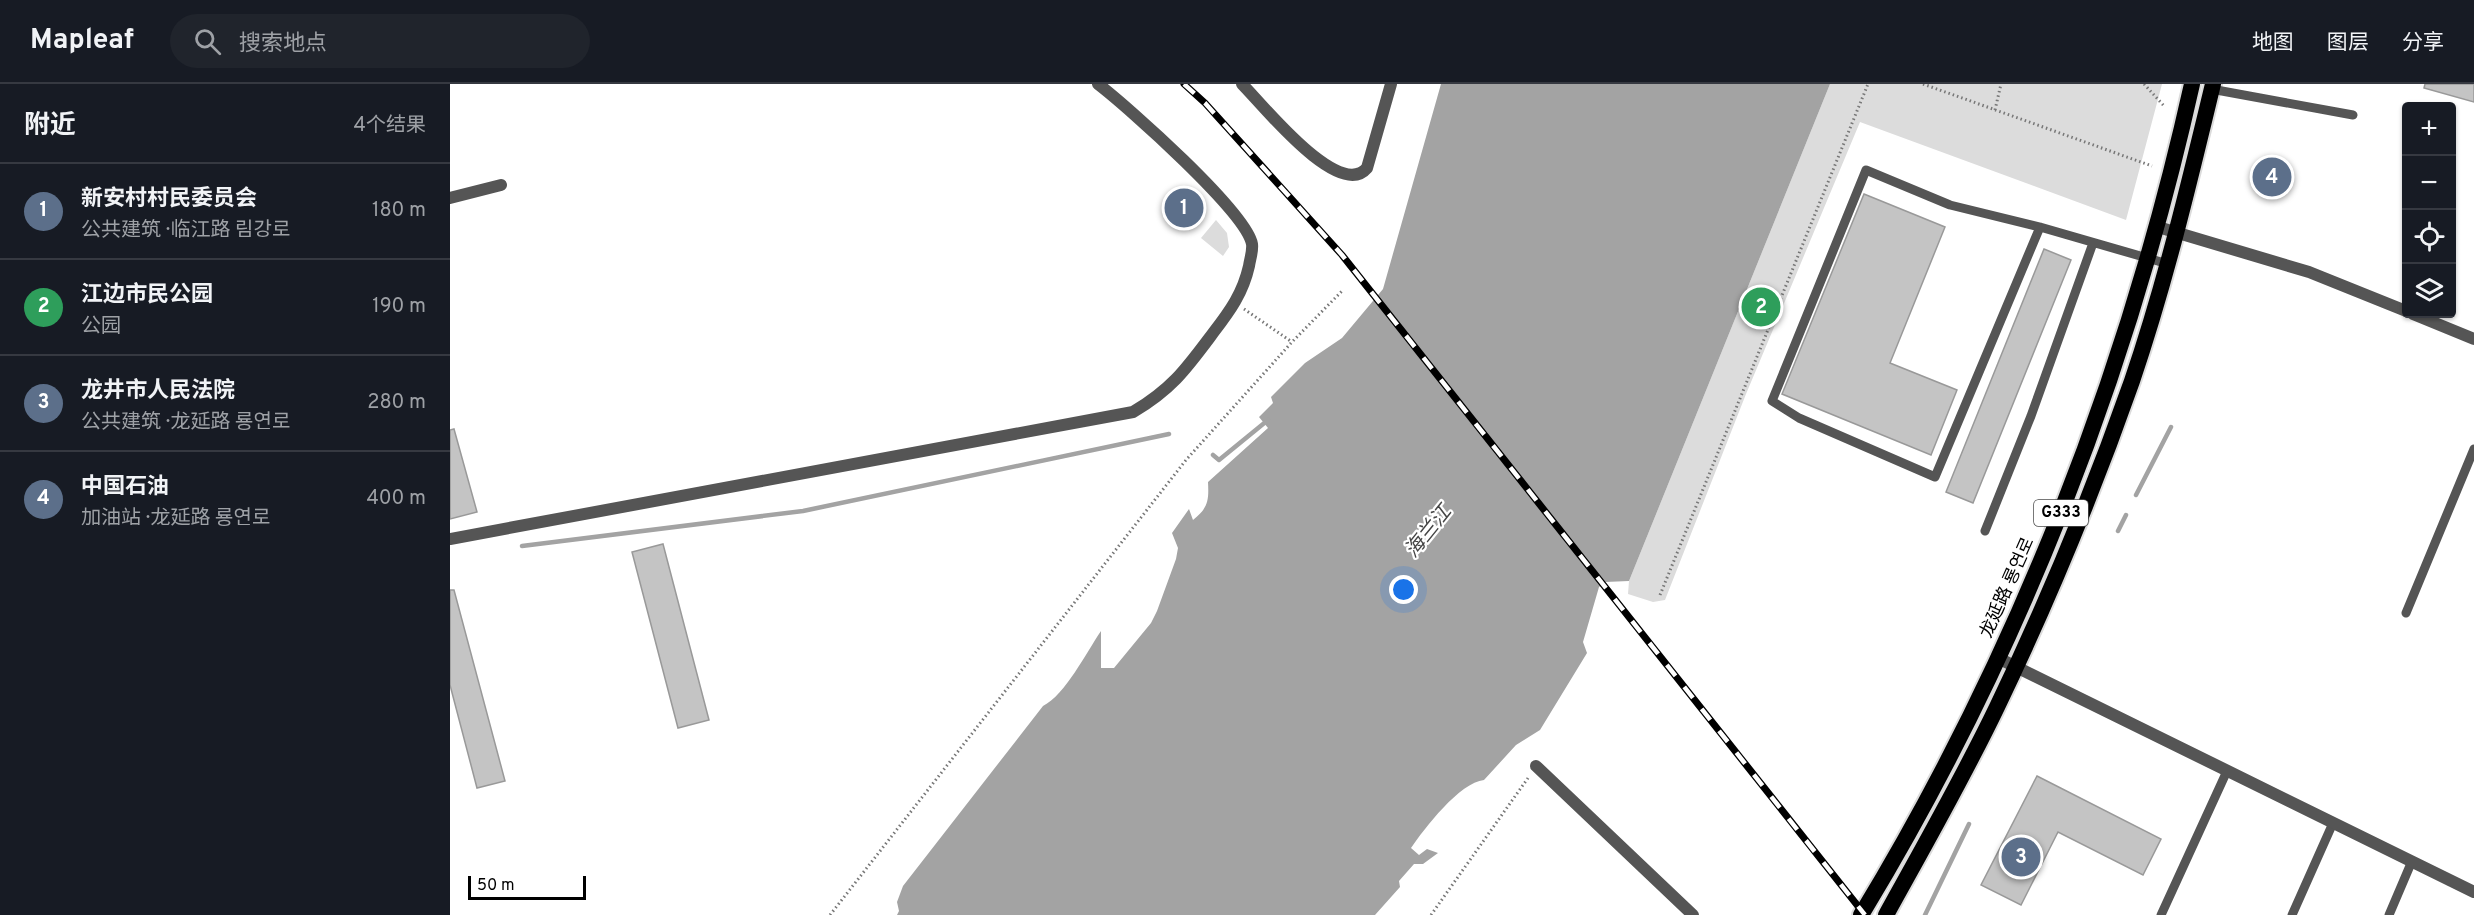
<!DOCTYPE html>
<html lang="zh">
<meta charset="utf-8">
<style>
:root{--surface:#171b24;--page:#20242c;--text:#f1f3f6;--muted:#9ea1a6;--line:#363941;--accent:#858687}
body{margin:0;font-family:Overpass,"Noto Sans SC","Noto Sans KR",sans-serif;background:var(--page);color:var(--text)}
.controls{position:absolute;right:18px;top:18px;display:grid;overflow:hidden;border-radius:6px;box-shadow:0 2px 4px #0004}
.controls button{width:54px;height:54px;display:grid;place-items:center;padding:0;border:0;border-bottom:2px solid var(--line);background:var(--surface);color:var(--text);font:30px sans-serif}
.scale{position:absolute;left:18px;bottom:15px;width:118px;box-sizing:border-box;padding-left:6px;border:3px solid #000;border-top:0;font-size:16px;line-height:21px;white-space:nowrap;color:#000;-webkit-text-stroke:4px #fff;paint-order:stroke}
.you{position:absolute;left:954px;top:506px;width:21px;height:21px;margin:-15px;border:4px solid #fff;border-radius:50%;background:#1a73e8;box-shadow:0 0 0 9px #1a73e833}
.badge{display:grid;place-items:center;width:39px;height:39px;border-radius:50%;background:var(--accent);color:#fff;font-size:20px;font-weight:700}
.pin{position:absolute;translate:-50% -50%;border:3px solid #fff;box-shadow:0 2px 6px #0006}
.list{margin:0;padding:0;list-style:none}
h2{display:flex;justify-content:space-between;align-items:center;height:78px;margin:0;padding:0 24px;font-size:26px}
h2 small{font-size:20px;font-weight:400;color:var(--muted)}
.list li{display:grid;grid-template-columns:39px 1fr auto;gap:18px;align-items:center;box-sizing:border-box;height:96px;padding:0 24px;border-top:2px solid var(--line)}
.list b{display:block;font-size:22px;white-space:nowrap}
.list p{margin:0;font-size:20px;white-space:nowrap;color:var(--muted)}
.list em{font-size:20px;font-style:normal;color:var(--muted)}
.icon{flex:none;width:33px;height:33px;fill:none;stroke:currentColor;stroke-width:2;stroke-linecap:round;stroke-linejoin:round}
.map{position:relative;flex:none;width:2024px;height:831px;overflow:hidden}
header{display:flex;align-items:center;gap:36px;box-sizing:border-box;height:84px;padding:0 30px;background:var(--surface);border-bottom:2px solid var(--line)}
header strong{font-size:28px}
nav{display:flex;gap:33px;margin-inline-start:auto;font-size:21px}
.search{width:420px;height:54px;background:var(--page);display:flex;align-items:center;gap:15px;box-sizing:border-box;padding:0 21px;border-radius:33px;color:var(--muted);font-size:22px}
main{display:flex}
aside{flex:1;background:var(--surface)}
.map>svg:first-child{display:block}
</style>
<header>
<strong>Mapleaf</strong>
<div class="search"><svg class="icon" aria-label="search" viewBox="0 0 24 24"><circle cx="10" cy="10" r="6"/><path d="M15 15l6 6"/></svg>搜索地点</div>
<nav><a>地图</a><a>图层</a><a>分享</a></nav>
</header>
<main>
<aside>
<h2>附近<small>4个结果</small></h2>
<ul class="list">
<li><span class="badge" style="background:#5c6f8a">1</span><div><b>新安村村民委员会</b><p>公共建筑 · 临江路 림강로</p></div><em>180 m</em></li>
<li><span class="badge" style="background:#2e9e5b">2</span><div><b>江边市民公园</b><p>公园</p></div><em>190 m</em></li>
<li><span class="badge" style="background:#5c6f8a">3</span><div><b>龙井市人民法院</b><p>公共建筑 · 龙延路 룡연로</p></div><em>280 m</em></li>
<li><span class="badge" style="background:#5c6f8a">4</span><div><b>中国石油</b><p>加油站 · 龙延路 룡연로</p></div><em>400 m</em></li>
</ul>
</aside>
<div class="map">
<svg width="2024" height="831" viewBox="0 0 2024 831">
<rect width="100%" height="100%" fill="#fff"/>
<path fill="#dcdcdc" d="M1380,0H1712L1676,136L1410,38L1296,310L1215,516L1203,518L1178,510L1179,497Z
M766,136L777,149L779,163L773,172L751,154Z"/>
<path fill="#a3a3a3" d="M991,0H1380L1179,497L1155,498L1149,503L1133,558L1137,569L1090,646L1066,661L1034,696C1010,698 974,745 961,764L969,771L977,765L988,769L973,780H964L949,797L950,803L925,831H447L449,827L447,818L453,802L593,622C615,611 636,569 651,547V584H664L701,539L707,527L726,475L728,464L722,449L739,425L743,436C758,424 759,417 758,398L818,344L809,333L823,319L821,313L855,279L892,254L933,205Z"/>
<g fill="none" stroke-linecap="round" stroke-linejoin="round">
<path stroke="#a3a3a3" stroke-width="4.5" d="M763,371L769,376L818,336
M1686,411L1721,343
M1668,447L1676,431
M72,462L353,427L719,350
M1475,831L1519,740"/>
</g>
<path fill="#c4c4c4" stroke="#999" stroke-width="1.5" d="M1975,0H2024V18L1974,4Z
M1414,110L1495,143L1440,279L1507,306L1481,371L1332,310Z
M1594,165L1621,176L1523,419L1496,408Z
M4,345L27,428L0,435V346Z
M213,460L259,636L228,644L182,468Z
M0,506H4L55,697L27,704L0,601Z
M1587,692L1711,755L1693,791L1608,748L1571,821L1531,801Z"/>
<g fill="none" stroke-linecap="round" stroke-linejoin="round">
<g stroke="#dbdbdb" stroke-width="20">
<path id="trunk" d="M1411,831C1567,574 1677,292 1742,0
M1436,831C1474,762 1513,694 1547,623C1598,517 1643,408 1682,297C1715,200 1739,100 1763,0"/>
</g>
<path stroke="#777" stroke-width="3" stroke-dasharray="1.5 3" stroke-linecap="butt" d="M1473,0L1702,82
M1694,0L1715,23
M1545,26L1551,0
M794,225L842,258
M1210,511L1418,0
M380,831L736,376L842,258L892,207
M981,831L1078,694"/>
<path stroke="#555" stroke-width="9" d="M1761,5L1903,31
M1590,143L1485,393L1349,334L1322,317L1416,86L1500,121L1590,143L1718,180
M1535,447L1581,332L1643,159
M1956,529L2024,365
M1711,831L1777,687
M1842,831L1883,739
M1939,831L1962,777"/>
<path stroke="#555" stroke-width="12" d="M792,0C812,20 889,117 917,84L941,0
M0,114L51,101
M1708,143L1859,188L1956,227
M1963,230L2024,255
M0,455L683,328C722,305 736,285 763,249C780,227 793,209 799,182C800,175 803,167 802,160C796,128 678,23 648,0
M1548,574L2024,808
M1086,682L1243,831"/>
<use href="#trunk" stroke="#000" stroke-width="16"/>
<g stroke="#000" stroke-width="7">
<path id="rail" d="M734,0L755,19L892,171L1415,831"/>
</g>
<use href="#rail" stroke="#fff" stroke-width="4.5" stroke-dasharray="14" stroke-linecap="butt"/>
</g>
<g text-anchor="middle" dominant-baseline="central" stroke-width="4.5" stroke-linejoin="round" paint-order="stroke">
<rect fill="#fff" stroke="#4c4c4c" stroke-width="1.5" x="1584" y="416" width="54" height="26" rx="4.5"/>
<g font-size="16" font-weight="bold" fill="#000">
<text x="1611" y="429">G333</text>
</g>
<g font-size="18" fill="#000" stroke="#fff">
<text transform="translate(1558 504) rotate(-66)">龙延路 룡연로</text>
</g>
<g font-size="20" font-style="italic" fill="#444" stroke="#fff">
<text transform="translate(979 448) rotate(-51)">海兰江</text>
</g>
</g>
</svg>
<div class="controls">
<button>+</button>
<button>−</button>
<button><svg class="icon" aria-label="locate" viewBox="0 0 24 24"><circle cx="12" cy="12" r="6"/><path d="M12 2v4M12 18v4M2 12h4M18 12h4"/></svg></button>
<button><svg class="icon" aria-label="layers" viewBox="0 0 24 24"><path d="M12 4l9 5-9 5-9-5zM3 14l9 5 9-5"/></svg></button>
</div>
<div class="scale">50 m</div>
<div class="you"></div>
<div class="pin badge" style="left:734px;top:124px;background:#5c6f8a">1</div>
<div class="pin badge" style="left:1311px;top:223px;background:#2e9e5b">2</div>
<div class="pin badge" style="left:1571px;top:773px;background:#5c6f8a">3</div>
<div class="pin badge" style="left:1822px;top:93px;background:#5c6f8a">4</div>
</div>
</main>
